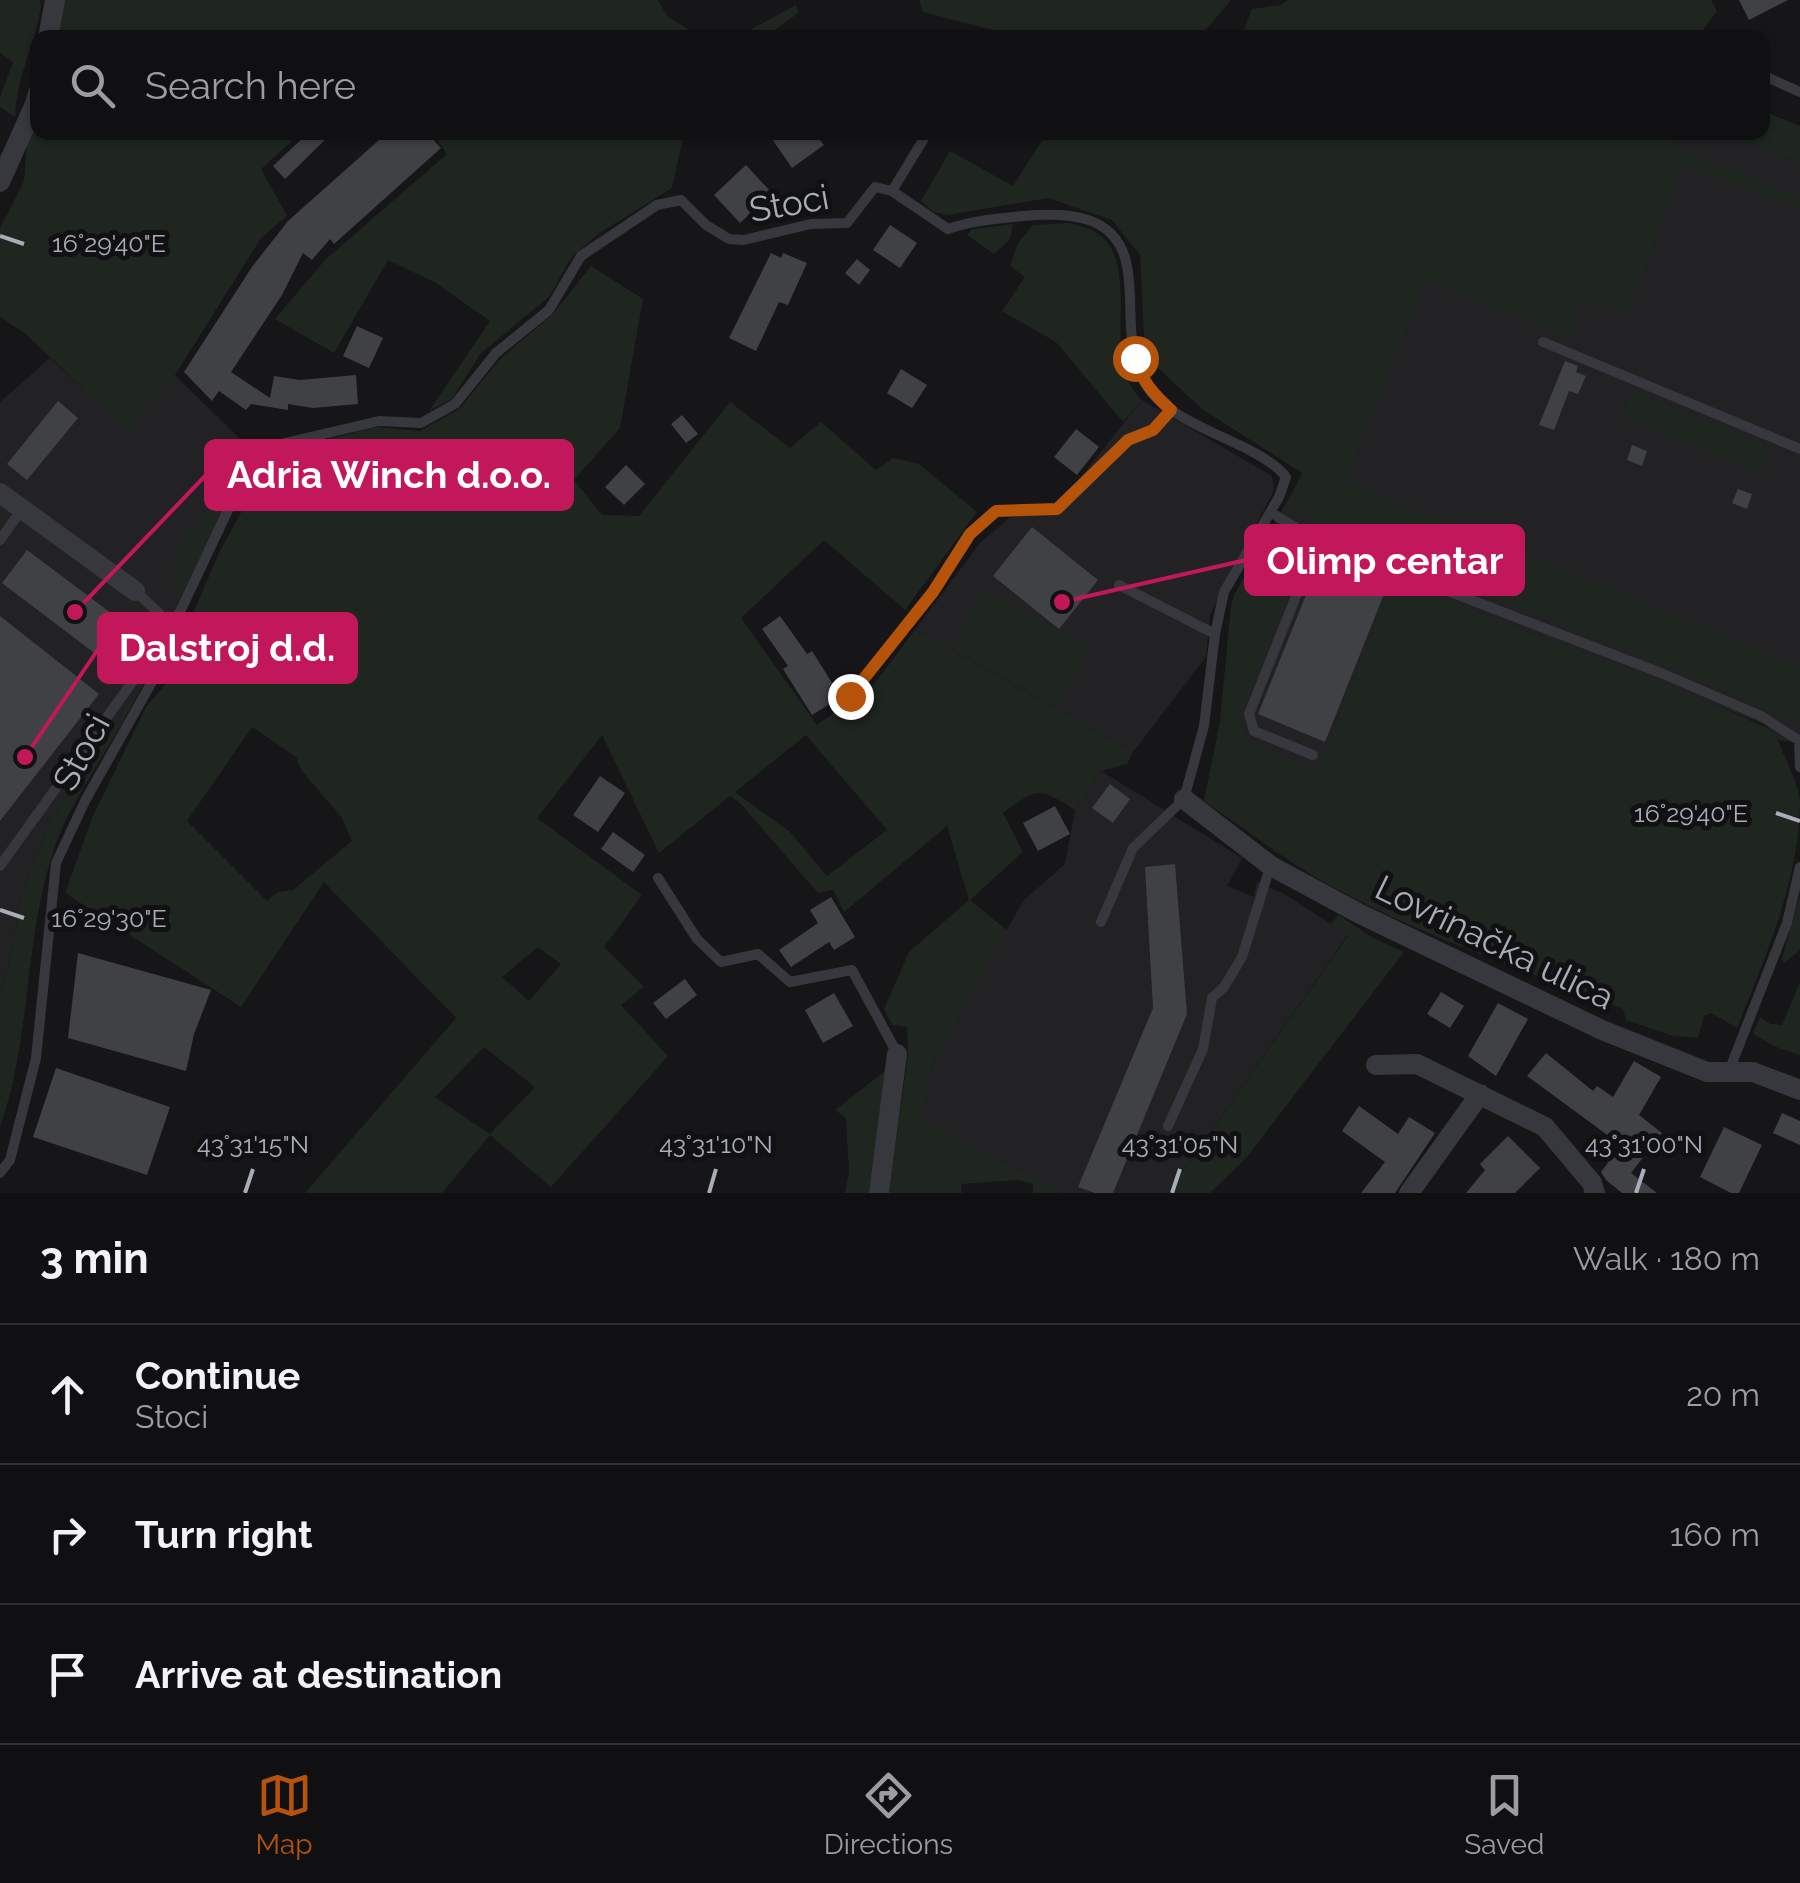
<!DOCTYPE html>
<meta charset="utf-8">
<style>
:root{--surface:#101012;--page:#19191b;--text:#f1f3f6;--muted:#9c9d9f;--line:#303032;--accent:#b45309}
body{margin:0;font-family:Raleway,sans-serif;background:var(--page);color:var(--text)}
.stop{position:absolute;width:30px;height:30px;margin:-22px;border:8px solid #b45309;border-radius:50%;background:#fff}
.stop.end{background:#b45309;border-color:#fff;box-shadow:0 2px 10px #0008}
.list{margin:0;padding:0;list-style:none}
h2{display:flex;justify-content:space-between;align-items:center;height:130px;margin:0;padding:0 40px;font-size:42px}
h2 small{font-size:32px;font-weight:400;color:var(--muted)}
.list li{display:grid;grid-template-columns:65px 1fr auto;gap:30px;align-items:center;box-sizing:border-box;height:140px;padding:0 40px;border-top:2px solid var(--line)}
.list b{display:block;font-size:38px;white-space:nowrap}
.list p{margin:0;font-size:32px;white-space:nowrap;color:var(--muted)}
.list em{font-size:32px;font-style:normal;color:var(--muted)}
.icon{flex:none;width:55px;height:55px;fill:none;stroke:currentColor;stroke-width:2;stroke-linecap:round;stroke-linejoin:round}
.map{position:relative;flex:none;width:1800px;height:1193px;overflow:hidden}
.search{position:absolute;background:var(--surface);box-shadow:0 2px 8px #0004;left:30px;right:30px;top:30px;height:110px;display:flex;align-items:center;gap:25px;box-sizing:border-box;padding:0 35px;border-radius:20px;color:var(--muted);font-size:38px}
.sheet{height:550px;background:var(--surface)}
nav{display:flex;justify-content:space-around;align-items:center;box-sizing:border-box;height:140px;border-top:2px solid var(--line);background:var(--surface);font-size:28px;color:var(--muted)}
nav a{display:grid;justify-items:center;gap:5px}
nav .on{color:var(--accent)}
.map>svg:first-child{display:block}
</style>
<div class="map">
<svg width="1800" height="1193" viewBox="0 0 1800 1193">
<rect width="100%" height="100%" fill="#161618"/>
<path fill="#222225" d="M1472,133H1724L1800,164V743L1779,740L1766,725L1503,622L1310,874L1204,801L1220,722L1231,607L1234,595L1303,473Z
M50,358L127,430L175,375L256,455L225,506L179,601L161,653L51,820L22,894L9,966L0,992V402Z
M1142,400L1272,476L1274,490L1210,615L1206,657L1133,752L915,630L979,544L1010,517L1053,512Z
M1101,771L1242,858L1227,886L1254,897L1257,882L1281,892L1348,935L1168,1193H1062L921,1119L932,1064L961,1008L1024,900L1065,864L1075,810Z"/>
<path fill="#1e261f" fill-rule="evenodd" d="M0,0H40L41,6C35,44 16,79 15,117L0,107V97L13,62L0,53Z
M61,0H658L667,16L700,37L54,38Z
M919,0H1231L1199,38L1020,37L923,12Z
M1288,0H1711L1717,11L1698,37H1241L1252,9L1281,5Z
M796,5L799,13L764,37H737Z
M1763,111L1800,126V164L1724,133L1762,132Z
M37,118L38,132L301,133L261,169L287,216L261,238L175,375L127,431L26,334L0,317V228L24,181L27,141Z
M432,133H684L672,188L598,234L571,258L549,297L480,354L452,399L429,411L490,321L436,283L388,260L334,353L275,319L325,260L447,154Z
M1047,133H1100L1110,136L1113,132L1680,133L1678,147L1800,198V210L1683,165L1629,310L1573,304V339L1426,282L1346,481L1800,666V724L1672,669L1321,529L1298,508L1287,504L1302,473L1202,409L1145,356L1140,255L1112,220L1048,198L948,215L934,212L921,201L950,151L1013,186Z
M1070,223C1079,226 1092,229 1100,235C1143,271 1098,361 1142,400L1123,422L1056,342L1002,311L1025,277L1010,266L1018,243L1033,225Z
M1013,224L1010,239L994,254L967,235L972,229Z
M591,266L643,299L620,428L574,480L602,515L639,516L730,402L790,448L821,422L876,470L893,458L919,464L977,512L905,610L824,540L741,618L817,725L875,683L915,630L1133,752L1127,764L1101,771L1075,810C1038,787 1039,787 1003,813L1023,852L970,900L1007,930L932,1064L922,1119L1062,1193H1033V1184L1019,1180L961,1184L962,1193H889L908,1054L907,1027L892,1025L884,1009L909,952L969,900L947,826L844,912L833,890L818,893L741,804L730,796L659,853L602,735L537,818L642,895L604,947L644,987L621,1005L668,1056L551,1187L490,1135L442,1193H305L456,1018L324,882L241,1007L65,893L92,818L146,707L172,677L188,625L219,553L252,492L290,449L376,427L420,431L459,409L501,358L553,314ZM252,727L296,757L302,771L342,818L352,841L293,890L278,892L267,901L187,821ZM806,735L887,830L827,876L790,832L735,792ZM538,947L561,964L529,1001L502,977ZM484,1047L535,1087L490,1134L435,1097Z
M1632,391L1772,447L1761,474L1622,418Z
M243,442L256,455L225,506L179,601L174,597L173,572L180,545L245,463Z
M1274,526L1293,538L1304,557L1240,716L1250,744L1318,770L1391,585L1372,575L1374,569L1528,632L1635,670L1772,730C1779,739 1780,747 1785,757C1791,772 1798,785 1800,801C1800,878 1765,959 1737,1028L1711,1013L1704,1016L1698,1038L1673,1036L1626,1020L1623,1009C1518,967 1410,933 1312,875C1275,853 1240,825 1204,801L1220,722L1231,607L1234,595Z
M984,588L1091,647L1058,707L951,647Z
M161,653C141,688 122,725 100,760C80,793 64,818 52,855C24,944 31,1039 0,1127V992L9,966L22,894L51,820Z
M1800,895V950L1784,963L1782,959Z
M1339,915L1373,938L1404,952L1247,1157L1210,1193H1168L1348,936L1330,924Z
M1800,982V1055L1776,1047L1753,1034L1760,1017L1771,1024L1782,1025Z
M889,1068L869,1193H845L849,1172L846,1118L835,1110Z"/>
<path fill="#404145" d="M1739,0H1788L1749,20Z
M309,132H333L285,179L273,166Z
M388,132H426L441,148L334,244L330,239L312,260L303,253L282,295L231,372L270,398L274,376L300,380L356,375L358,404L313,408L288,404V410L251,404L246,410L219,391L212,401L184,372L252,267L288,221Z
M781,132H814L824,145L792,168L772,139Z
M746,165L772,193L740,223L714,195Z
M890,225L917,243L900,268L873,250Z
M771,253L781,258L783,253L807,263L788,305L779,302L756,351L729,338Z
M857,259L870,270L859,285L845,273Z
M357,326L383,338L369,368L343,356Z
M1565,361L1578,366L1576,372L1586,376L1578,394L1569,391L1554,430L1539,425Z
M901,369L927,385L912,408L887,393Z
M58,401L78,418L27,480L7,464Z
M682,415L698,434L686,443L671,424Z
M1076,429L1099,447L1077,475L1054,457Z
M1632,445L1647,451L1642,466L1627,460Z
M626,465L645,484L624,505L605,487Z
M1738,489L1752,494L1747,509L1732,503Z
M1032,527L1098,580L1059,629L993,576Z
M27,550L147,640L122,674L2,583Z
M1342,575L1366,585L1369,577L1388,584L1325,742L1258,714L1310,585L1336,591Z
M0,616L99,694L0,821Z
M780,616L807,654L812,651L841,697L812,715L783,669L788,666L762,629Z
M600,776L625,793L598,832L573,815Z
M1110,784L1130,799L1113,823L1092,808Z
M1055,806L1070,834L1038,851L1023,823Z
M613,832L645,855L633,872L601,849Z
M1175,864L1187,1014L1113,1193H1095L1078,1187L1153,1008L1145,867Z
M831,897L855,937L834,950L829,942L791,967L779,950L818,923L810,910Z
M78,953L211,990L194,1034L186,1071L68,1038Z
M685,979L697,995L666,1019L653,1003Z
M1441,992L1464,1006L1450,1028L1427,1014Z
M834,993L853,1026L823,1043L805,1010Z
M1498,1003L1528,1019L1496,1076L1468,1056Z
M1546,1053L1593,1091L1597,1086L1613,1097L1634,1061L1661,1077L1639,1115L1662,1133L1631,1173L1657,1193H1622L1606,1180L1601,1172L1621,1145L1527,1076Z
M56,1068L170,1107L147,1175L33,1137Z
M1359,1106L1398,1134L1409,1117L1435,1133L1395,1193H1361L1385,1162L1342,1131Z
M1782,1113L1800,1121V1145L1773,1133Z
M1724,1127L1762,1145L1739,1193H1731L1700,1177Z
M1508,1136L1540,1168L1515,1193H1466L1485,1170L1480,1164Z"/>
<g fill="none" stroke-linecap="round" stroke-linejoin="round">
<path stroke="#37383d" stroke-width="10" d="M1762,75L1800,92
M892,191L928,132
M1543,342L1800,449
M1270,512L1318,541
M0,540L22,509
M1119,585L1215,634
M850,696L933,593L970,534L996,511L1057,509L1128,439L1153,430L1171,410
M1799,741L1800,767
M1313,755L1254,731L1249,714L1318,541L1661,673L1761,716L1800,741
M0,866L156,649L159,613L135,591
M658,878L697,939L721,962L758,954L790,982L852,970L897,1053
M1729,1071L1787,923L1800,867
M1168,1126L1203,1049L1212,998L1224,987L1242,957L1270,867
M0,1173L10,1160L36,1058L56,863L85,801L167,655L177,618L228,510L285,443L379,421L421,423L455,404L496,353L549,310L581,256L657,205L681,200L706,225L729,239L744,240L811,224L847,223L875,187L892,191L948,229C973,220 997,219 1023,216C1066,212 1117,213 1127,266C1135,307 1122,357 1151,392C1184,431 1259,443 1286,477L1279,497L1224,592L1215,634L1204,726L1184,799L1133,848L1101,922"/>
<path stroke="#37383d" stroke-width="20" d="M48,38L55,0
M0,182L35,104L38,93
M0,493L135,591
M1184,799L1271,866L1360,914L1602,1030L1707,1072H1753L1800,1090
M1376,1065L1417,1064L1545,1127L1592,1183L1595,1193
M879,1193L897,1054
M1409,1193L1480,1094"/>
</g>
<g fill="none" stroke-linecap="round" stroke-linejoin="round">
<path stroke="#b45309" stroke-width="12" d="M850,696L933,592L970,534L996,511L1057,509L1128,440L1153,430L1171,410C1153,394 1142,381 1135,358"/>
</g>
<path fill="none" stroke="#a8adb8" stroke-width="4" d="M0,236L24,244M1776,813L1800,821M0,910L24,918M245,1193L253,1169M709,1193L716,1169M1172,1193L1180,1169M1636,1193L1644,1169"/>
<g text-anchor="middle" dominant-baseline="central" stroke-width="10" stroke-linejoin="round" paint-order="stroke">
<g font-size="35" fill="#a8adb8" stroke="#111113">
<text transform="translate(789 203) rotate(-10)">Stoci</text>
<text transform="translate(81 752) rotate(-62)">Stoci</text>
<text transform="translate(1495 942) rotate(26)">Lovrinačka ulica</text>
</g>
</g>
<g font-size="25" text-anchor="middle" fill="#a8adb8" stroke="#111113" stroke-width="10" stroke-linejoin="round" paint-order="stroke">
<text x="109" y="252">16°29'40"E</text>
<text x="1691" y="822">16°29'40"E</text>
<text x="109" y="927">16°29'30"E</text>
<text x="253" y="1153">43°31'15"N</text>
<text x="716" y="1153">43°31'10"N</text>
<text x="1180" y="1153">43°31'05"N</text>
<text x="1644" y="1153">43°31'00"N</text>
</g>
<path fill="none" stroke="#c2185b" stroke-width="4" d="M75 612L206 475M1062 602L1246 560M25 757L99 648"/>
<g fill="#c2185b" stroke="#111113" stroke-width="4">
<circle cx="75" cy="612" r="10"/>
<circle cx="1062" cy="602" r="10"/>
<circle cx="25" cy="757" r="10"/>
</g>
<g fill="#c2185b" stroke="#c2185b" stroke-width="4">
<rect x="206" y="441" width="366" height="68" rx="10"/>
<rect x="1246" y="526" width="277" height="68" rx="10"/>
<rect x="99" y="614" width="257" height="68" rx="10"/>
</g>
<g font-size="38" text-anchor="middle" font-weight="bold" fill="#fff">
<text x="389" y="488">Adria Winch d.o.o.</text>
<text x="1385" y="574">Olimp centar</text>
<text x="227" y="661">Dalstroj d.d.</text>
</g>
</svg>
<div class="stop" style="left:1135px;top:358px"></div>
<div class="stop end" style="left:850px;top:696px"></div>
<div class="search"><svg class="icon" aria-label="search" viewBox="0 0 24 24"><circle cx="10" cy="10" r="6"/><path d="M15 15l6 6"/></svg>Search here</div>
</div>
<section class="sheet">
<h2>3 min<small>Walk · 180 m</small></h2>
<ul class="list">
<li><svg class="icon" aria-label="ahead" viewBox="0 0 24 24"><path d="M12 20V5M6 11l6-6 6 6"/></svg><div><b>Continue</b><p>Stoci</p></div><em>20 m</em></li>
<li><svg class="icon" aria-label="right" viewBox="0 0 24 24"><path d="M7 20v-9h11M14 6l5 5-5 5"/></svg><div><b>Turn right</b></div><em>160 m</em></li>
<li><svg class="icon" aria-label="arrive" viewBox="0 0 24 24"><path d="M6 21V4h12l-3 4 3 4H6"/></svg><div><b>Arrive at destination</b></div></li>
</ul>
</section>
<nav>
<a class="on"><svg class="icon" aria-label="map" viewBox="0 0 24 24"><path d="M3 6l6-2 6 2 6-2v14l-6 2-6-2-6 2zM9 4v14M15 6v14"/></svg>Map</a>
<a><svg class="icon" aria-label="directions" viewBox="0 0 24 24"><path d="M12 3l9 9-9 9-9-9zM9 14v-3h6M13 9l2 2-2 2"/></svg>Directions</a>
<a><svg class="icon" aria-label="saved" viewBox="0 0 24 24"><path d="M7 4h10v16l-5-4-5 4z"/></svg>Saved</a>
</nav>
